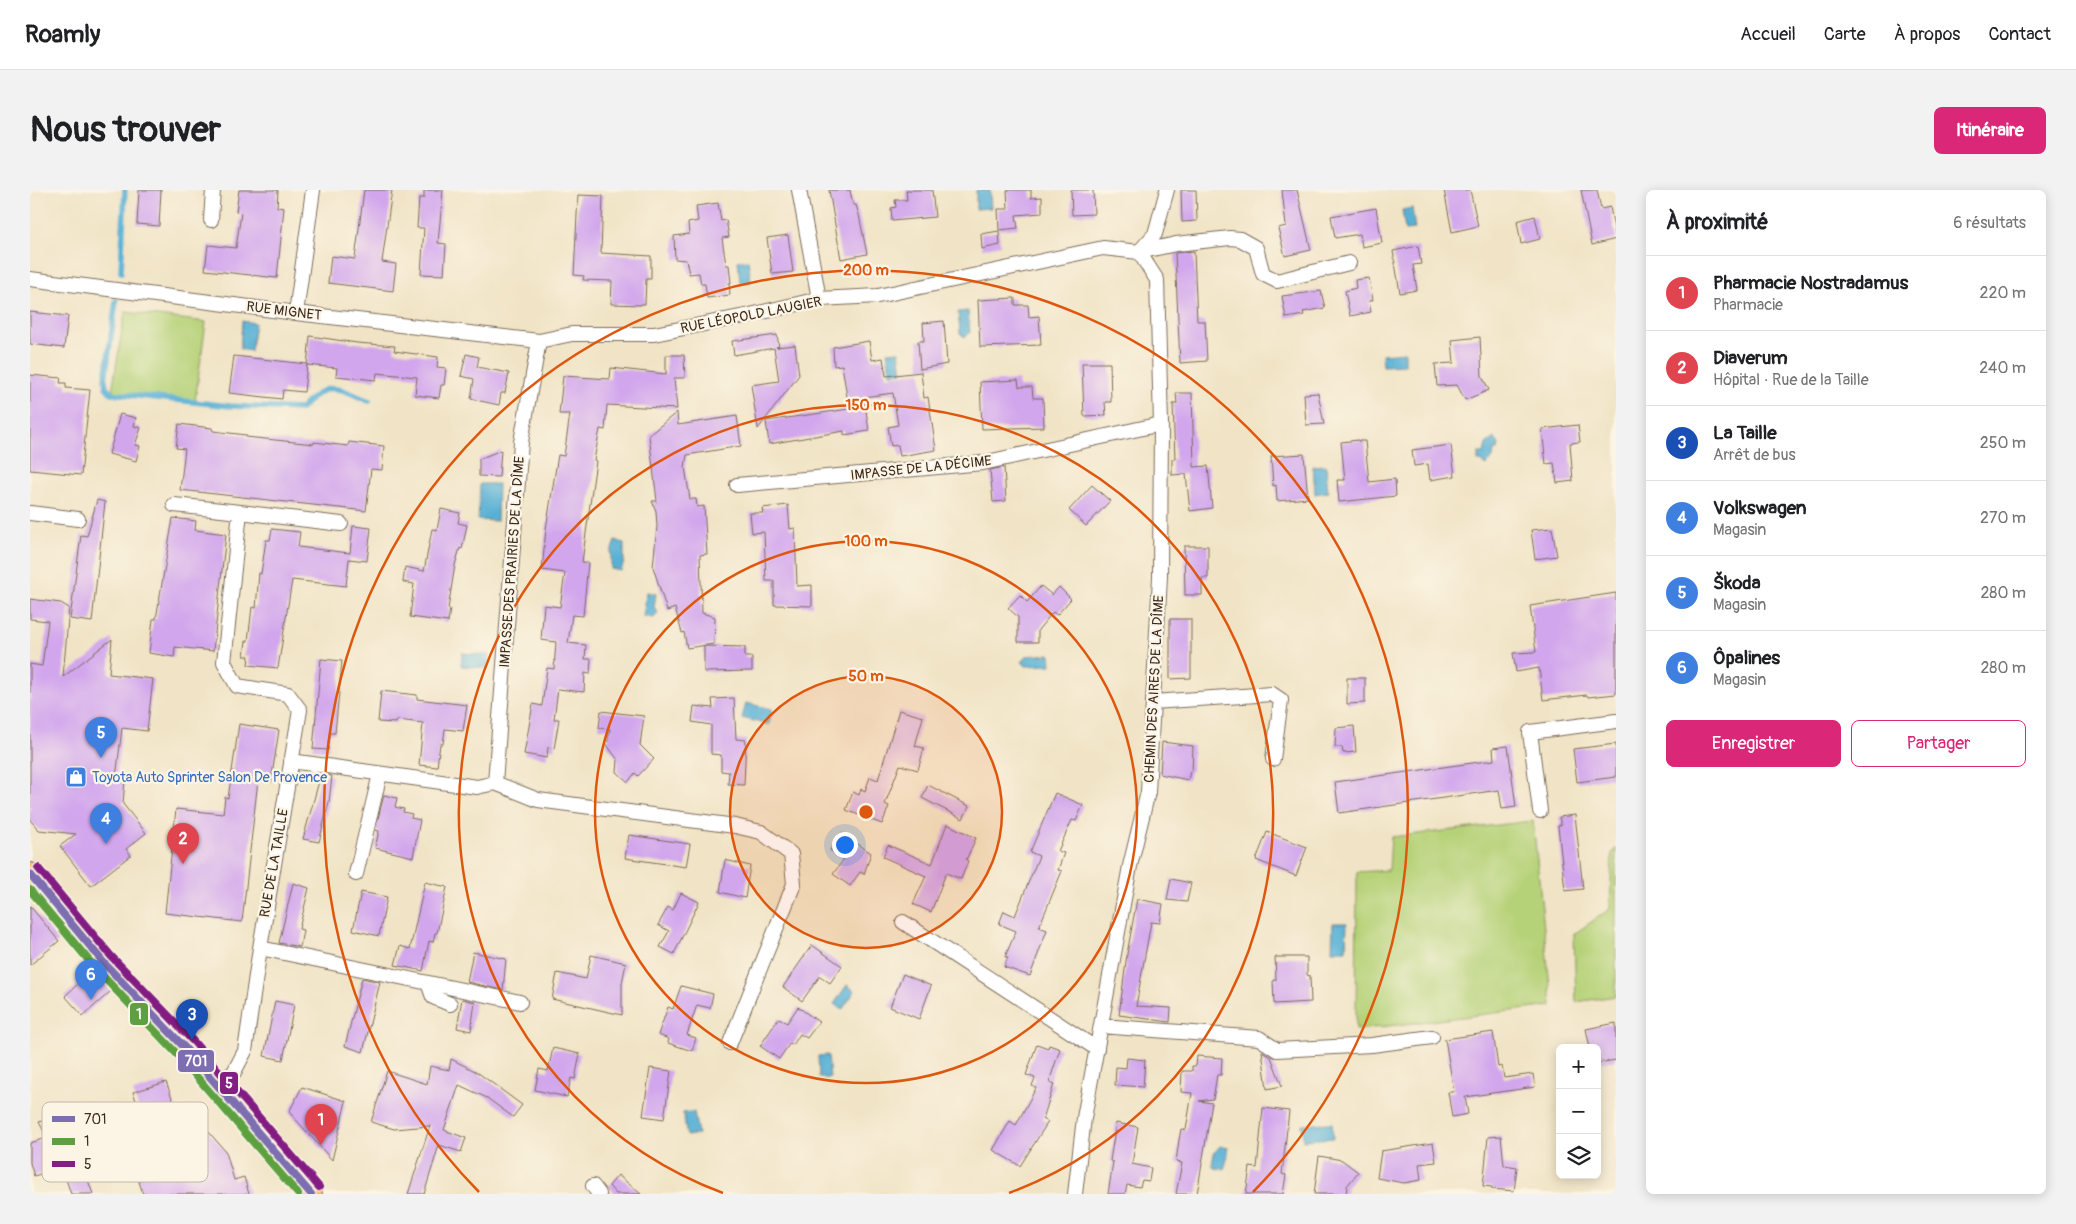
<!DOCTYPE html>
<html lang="fr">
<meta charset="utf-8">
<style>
:root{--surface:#fff;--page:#f2f2f2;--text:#202124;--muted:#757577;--line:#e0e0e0;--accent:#db2777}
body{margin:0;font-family:Pangolin,sans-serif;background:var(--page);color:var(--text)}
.controls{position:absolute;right:15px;bottom:15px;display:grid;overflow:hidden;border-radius:8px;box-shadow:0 2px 12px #0003}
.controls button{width:45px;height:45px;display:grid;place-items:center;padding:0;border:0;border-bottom:1px solid var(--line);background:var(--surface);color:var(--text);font:25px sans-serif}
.you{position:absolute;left:814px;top:654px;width:18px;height:18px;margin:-12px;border:4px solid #fff;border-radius:50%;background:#1a73e8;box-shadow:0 0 0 8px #1a73e833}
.badge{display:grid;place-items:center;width:32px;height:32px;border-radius:50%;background:var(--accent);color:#fff;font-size:16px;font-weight:700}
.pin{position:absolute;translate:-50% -41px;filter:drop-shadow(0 1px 2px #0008)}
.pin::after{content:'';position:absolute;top:26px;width:18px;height:15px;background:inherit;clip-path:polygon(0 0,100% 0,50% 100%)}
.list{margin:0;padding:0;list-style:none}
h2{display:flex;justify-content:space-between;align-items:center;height:65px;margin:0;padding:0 20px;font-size:21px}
h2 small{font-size:16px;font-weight:400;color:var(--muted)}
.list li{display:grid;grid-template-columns:32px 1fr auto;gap:15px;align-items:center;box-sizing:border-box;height:75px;padding:0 20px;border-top:1px solid var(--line)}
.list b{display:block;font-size:19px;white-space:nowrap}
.list p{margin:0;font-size:16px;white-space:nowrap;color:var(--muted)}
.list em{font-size:16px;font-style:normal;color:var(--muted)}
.actions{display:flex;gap:10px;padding:15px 20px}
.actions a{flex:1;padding:11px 0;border:1px solid var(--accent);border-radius:8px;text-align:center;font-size:18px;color:var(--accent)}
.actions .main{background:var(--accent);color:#fff}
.icon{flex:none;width:28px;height:28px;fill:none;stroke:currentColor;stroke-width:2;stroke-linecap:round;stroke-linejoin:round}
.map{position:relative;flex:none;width:1586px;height:1004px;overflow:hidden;border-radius:8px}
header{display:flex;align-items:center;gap:30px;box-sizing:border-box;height:70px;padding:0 25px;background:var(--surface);border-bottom:1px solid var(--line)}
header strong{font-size:24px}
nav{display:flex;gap:28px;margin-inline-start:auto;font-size:18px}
.intro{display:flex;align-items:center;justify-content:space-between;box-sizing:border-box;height:120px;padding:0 30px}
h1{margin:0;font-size:35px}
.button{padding:12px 22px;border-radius:8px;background:var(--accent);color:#fff;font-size:18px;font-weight:700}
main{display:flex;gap:30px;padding:0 30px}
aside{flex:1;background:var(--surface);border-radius:8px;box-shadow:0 2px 12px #0003}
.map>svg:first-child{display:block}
</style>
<header>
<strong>Roamly</strong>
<nav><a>Accueil</a><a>Carte</a><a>À propos</a><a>Contact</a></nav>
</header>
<div class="intro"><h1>Nous trouver</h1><a class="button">Itinéraire</a></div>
<main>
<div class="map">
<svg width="1586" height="1004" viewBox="0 0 1586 1004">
<rect width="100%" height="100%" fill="#fcf5e5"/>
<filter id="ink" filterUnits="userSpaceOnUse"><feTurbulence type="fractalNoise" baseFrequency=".02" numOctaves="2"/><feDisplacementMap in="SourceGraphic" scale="10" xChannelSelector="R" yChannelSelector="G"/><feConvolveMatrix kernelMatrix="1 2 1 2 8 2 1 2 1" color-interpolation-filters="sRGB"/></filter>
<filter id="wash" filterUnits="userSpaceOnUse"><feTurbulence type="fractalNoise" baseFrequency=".0096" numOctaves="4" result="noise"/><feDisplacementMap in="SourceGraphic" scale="20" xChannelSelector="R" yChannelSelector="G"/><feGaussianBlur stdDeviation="1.12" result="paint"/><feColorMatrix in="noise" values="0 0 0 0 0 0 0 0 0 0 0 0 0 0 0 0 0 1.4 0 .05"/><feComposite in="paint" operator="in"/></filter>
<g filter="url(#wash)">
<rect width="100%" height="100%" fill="#f1e4c6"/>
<path fill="#b6d278" stroke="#787e4b" d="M95,122L176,132L165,211L82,201Z
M1503,631L1522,816L1326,840L1327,682L1359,680L1361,647Z
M1586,658V806L1546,812L1544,744L1580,719L1582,663Z"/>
<path fill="#58b1d5" stroke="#4a6e7a" d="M946,0H960L961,18L946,19Z
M1382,18L1385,39L1375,40L1372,20Z
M718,70L721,92L710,93L708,71Z
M938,121L940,143L934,147L930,143L928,122Z
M212,131L225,133L221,161L210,159Z
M869,161L872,182L860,183L857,162Z
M1375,162V175L1353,176L1352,164Z
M1464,248L1469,254L1468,260H1464L1463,268L1455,276L1452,271H1448V263H1454L1456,254Z
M1296,275L1298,302L1285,304L1283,276Z
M450,294H468L467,331L448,330Z
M585,351L594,353V372L591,381L581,379V362Z
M617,402L626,404L624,418L628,423L624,428L613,426Z
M432,463L459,465L458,478L431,476Z
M1020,464L1021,475L996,476L992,472L996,466Z
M716,513L742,519L739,535L712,528Z
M1303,733H1317L1316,760H1302Z
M817,795L825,801L812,820L804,814Z
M798,865L800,888H789L788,866Z
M664,922L668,944L657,946L653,923Z
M1302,933L1303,948L1273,950L1272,934Z
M1190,956L1198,958C1199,964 1196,973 1194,979L1184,978L1182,975L1184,963Z"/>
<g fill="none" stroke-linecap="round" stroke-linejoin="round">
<path stroke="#58b1d5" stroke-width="5.5" d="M91,82L95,0
M86,111L75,189L76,197L81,203L200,216L271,219C298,189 305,197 339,211"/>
</g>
<g id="blocks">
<path fill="#d1a6ed" d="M109,0H131L129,36L107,34Z
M209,0H248L247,17L254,18L247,88L175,80L178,55L206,58L211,23L206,22Z
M334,0H362L352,72L366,74L363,101L298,93L301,66L325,69Z
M394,0H413L408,53L416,54L414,85L391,84L394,38H387L389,8H394Z
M799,0H820L823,15H826L829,25L837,64L811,69Z
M876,0H902L905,27L862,31L861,18L866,17L865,10H877Z
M977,0H1001V8L1012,7V23L986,25L988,38L969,40L968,19H978Z
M1041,0H1063L1064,24L1042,25Z
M1151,0H1166L1167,31L1152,32Z
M1252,0H1267L1281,60L1255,66L1248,38L1256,36Z
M1414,0H1440L1448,36L1422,42Z
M1551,0H1567L1571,19L1580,17L1586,49L1562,55Z
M548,5L573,6L571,63L621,66V89H616L615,114H611V115L581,114L582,91L553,90L554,86L544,85Z
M688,13L691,31L696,30L699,47L692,48L696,75H699L701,93H699L700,105L677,108L675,94H671L669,83L659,84L656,70L645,69L644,46L659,44L658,33L668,31L666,16Z
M1346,18L1352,53L1332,57L1330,44L1305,48L1301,26Z
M1505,26L1510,49L1491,54L1487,31Z
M969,41L970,55L952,59L951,44Z
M758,45L763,82L742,84L737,48Z
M1388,56L1391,74L1383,75L1387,100L1370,103L1363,61Z
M1164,61L1167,131H1175L1177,171L1150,173L1145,63Z
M1339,88L1343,110L1339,111L1341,122L1320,126L1315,101L1326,98L1325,90Z
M1291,101L1295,118L1273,122L1274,125L1256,128L1252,106Z
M985,108V115H998L999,127L1009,126L1011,155L950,157L948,110Z
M0,122L38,126L34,158L0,154Z
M914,131L917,174L890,179L888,151H894L893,133Z
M747,145L749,157H746L765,155L769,185L728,239L721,195L749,191L744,158L704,165L702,151Z
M280,146L327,153L365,156L364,161L408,167L407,177L416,178L414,195H411L409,208L385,205L387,187L347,183L346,190L306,186L307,178L277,175Z
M1450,147L1452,186L1459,200L1435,210L1427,195L1407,196L1405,174L1424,173L1422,150Z
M839,151L842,170L853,168L856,186L891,182L894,208L898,207L906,260L870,266L868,255L861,256L858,237L868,235L863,203L834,207L839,241L814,245V241L739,254L736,231L819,219L812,175L804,176L803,157Z
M436,164L449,167L447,177L479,183L475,203H471L469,215L441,209L444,189L431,186Z
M636,165H654L655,188H644L647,219L577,215L575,240L570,239L564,270L566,271L552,372L558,373L553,426L542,425L538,453L556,455L555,469H561L560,484L555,483L554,502L528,499L524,529H529L524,559L518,557L517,568L494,564L503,514L512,516L517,478L524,479L526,452L511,450L514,415L530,417L535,383L512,380L516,339L528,265L534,266L540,224H529L533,186L580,189L581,178L636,184Z
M204,166L277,174L274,202L253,200L252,209L199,203Z
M1052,173H1080L1081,212H1075L1076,225L1054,226Z
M0,185L31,188L30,193H36V198L60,200L51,285L0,280Z
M988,190L989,197H1002L1003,208H1013L1014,237L952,239L950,192Z
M1146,203H1162L1164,277L1178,276L1182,318L1160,321L1156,284L1142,285V269H1145L1143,214H1147Z
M1288,203L1294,234L1276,235L1274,204Z
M647,222L648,235L707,226L711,256L657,265L655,277L660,309H666L667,317L674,316L677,364L670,365L672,423L685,427L684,454L657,458L654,442L652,443L645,418L637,421L623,377L627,336L626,321L622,311H627L619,245Z
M90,224L106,228L104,236L111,238L105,255L110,256L106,271L79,264Z
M149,234L182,238L183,241L216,245V247L284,254V252L318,256L319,252L354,256L352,280L341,279L336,321L150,300L155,259L146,258Z
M1548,235L1550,252L1540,253L1543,291L1527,293L1524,273L1516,274L1512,239Z
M1328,250V251H1335L1339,292L1365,289L1366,306L1309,312L1307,290H1315L1311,252Z
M1421,255L1425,286L1400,290L1398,274L1384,276L1382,260Z
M471,260L469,287L449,286V269Z
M1274,264L1278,308L1247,311L1246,295L1243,296L1241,266Z
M974,277L976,311L963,312L960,280Z
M1062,295L1080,311L1056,336L1039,320Z
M67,310L75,312L62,432L40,429L51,345L57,346Z
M758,315L760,339L765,338L767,396L782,395V416L744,415V391H736L734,342L722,343L720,323H733L732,318Z
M411,319L430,323L428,333L437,335L432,359L430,358L425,375L418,419H420L418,432L380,427L384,394L373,392L375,377L394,381L402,339L407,340Z
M143,328L166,331L165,340L196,344L183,461L145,457L144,467L119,463L123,429H126Z
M323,336L341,338L337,371L319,369L316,396L262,390L248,478L218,475L219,466H214L216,451H218L222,417L226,418L229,383L231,384L236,350H240L242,339L270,342L268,357L320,363Z
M1522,338L1527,366L1505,369L1501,340Z
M1154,356H1178V388H1172V405H1155Z
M1011,396L1022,405L1029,397L1041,409L1027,425L1023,422L1008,440V452H988V427L978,418L990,405L997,412Z
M1586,403V504L1558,507L1557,505L1513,510L1509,478L1486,482L1483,463L1506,462L1500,416Z
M0,409L31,413L39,418L33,487L82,449L79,484L123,489L117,541L92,538L86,588L95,589L93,614L116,643L96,659L101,665L61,696L30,656L46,644L9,640L0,630V474L12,476L18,431L0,429Z
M1140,429H1161V488L1140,489Z
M674,456L715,457V467H722V481L674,482Z
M291,469L312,471L305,543H300L298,560L283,559Z
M1317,488H1335V513L1317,514Z
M351,501L387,505V509L437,515L433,541L415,539L413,554H410L407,577L389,575L393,533L367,530L366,533L348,532Z
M704,508L706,549L716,550L714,595L698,594L699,582L691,581V565L681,564V535L662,532L664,516L683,518L682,509Z
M869,520L893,527L885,556L894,558L888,580L870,575L855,614L859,616L852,634L816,620L823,602L829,605L831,599L835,601L840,587L848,590Z
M571,521L614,526L610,555L624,569L608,586L605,583L598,592L587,582L588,570L577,555L580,539L569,538Z
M209,534L249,540L241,592L228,590L212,732L135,723L146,619L193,624L195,607L198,608Z
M1324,536L1326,562L1313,563L1312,557H1305L1306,538Z
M1132,552L1163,556L1162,581H1160L1158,590L1130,584Z
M1586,554V587L1547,592L1543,559Z
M1478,556L1486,617L1472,619L1469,600L1309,623L1305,592L1464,570L1463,558Z
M291,584L302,586L299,612L289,652L273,649Z
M898,595L939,616L933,629L892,608Z
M1025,603L1053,615L1046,631L1042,630L1028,661L1034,663L1028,680L1032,681L1009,737L1017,740L1000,786L974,777L978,767H975L986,741L969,734L974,721L985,726L1009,666L1000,662Z
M354,605L367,608L365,617L374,619L373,622L382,624L381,628L390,630L383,667L345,658L349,641L345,640Z
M1545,625L1553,699L1535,701L1528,636L1531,635L1529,627Z
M917,634L946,648L936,670L938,671L931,689L916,683L901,722L883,714L896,686L853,667L858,655L902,674Z
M1237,642L1277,657L1266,686L1226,670Z
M812,643L841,663L834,684L830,682L820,696L803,684L814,669L800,660Z
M599,645L660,654L656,677L595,668Z
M695,670L720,676L715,708L690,702Z
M1141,689L1161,693L1157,712L1137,710Z
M395,692L417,697L407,743H405L403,752L399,751L393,781L365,775L370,756L380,759Z
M263,693L279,698L269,739L273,740L270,757L249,753Z
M331,702L357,707L349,746L323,740Z
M651,703L669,712L644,764L630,757L639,741L628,735L638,717L643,720Z
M1107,709L1133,714L1130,733L1121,732L1106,816L1141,818L1140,832L1089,825L1097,764Z
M0,716L29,751L0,775Z
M782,755L812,776L800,793L790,786L772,811L753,797Z
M443,762L476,769L473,800L437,792Z
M561,765L596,773L592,793V825L522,809L527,783L556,789Z
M1245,767H1277V785L1280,786L1281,812L1244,814L1243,790H1246Z
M62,781L81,801L53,826L35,806Z
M873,784L901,796L889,829L860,817Z
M332,788L350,792L333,862L315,856Z
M651,796L683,804L680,818L667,815L657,845L666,848L662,861L638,853L639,849L628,845L638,817L643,819Z
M432,809L445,812L441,841L427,838Z
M245,811L264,815L253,870L234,866Z
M768,817L789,832L777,848L770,844L763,855L760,853L749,869L730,856L749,828L757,833Z
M1586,833V870L1567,873V858H1560L1556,839Z
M1463,842L1468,877L1472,876L1474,888L1503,884L1505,897L1435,907L1438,924L1422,927L1418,902H1424L1415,849Z
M1007,854L1018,858L1019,855L1030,859L1019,892L1024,894L1013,929L1018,932L990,976L963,960L980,931L986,935L1006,898L1002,896L1005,888L996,885Z
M523,858L550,864L545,889L541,888L537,907L505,900L509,879L518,881Z
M1232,861L1241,867L1252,896L1237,899Z
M1167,866L1192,868L1191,885H1187L1183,909L1169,911L1182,913L1167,1004H1146L1152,973L1146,972L1149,950L1151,939L1156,940L1162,903L1151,902L1152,881H1162V876H1166Z
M1097,868L1115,870L1113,897L1085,895L1086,877L1096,878Z
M421,869L447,882L492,915L483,927L457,908L429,895L414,940L436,948L431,962L409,955L394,1004H378L400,936L364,939L341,932L357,881L397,894L400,876L419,880Z
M620,878L641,881L634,929L613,926Z
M136,892L147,921L126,928L123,918L110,922L103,902Z
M272,897L316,911L302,970L259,922Z
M55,915L65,938L25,953L32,977L4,986L0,973V953L17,948L9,932Z
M1233,918L1259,921L1252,984L1256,985L1253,1004H1216L1220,977L1227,978Z
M1086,933L1108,937L1102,974L1121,978L1119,991L1112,990L1110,997L1097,995L1095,1004H1078L1083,972L1080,971Z
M178,941L196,962L204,990L214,987L219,1004H113L98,957L122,949L126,960Z
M1471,946L1474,975L1487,977L1484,1001L1462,999V997L1453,996L1458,947Z
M1403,953L1406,972L1389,974L1391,990L1374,993L1347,988L1351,961Z
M1289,966L1312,970L1328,982L1317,996L1316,1004H1284Z
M54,979L63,1004H41L35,986Z
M588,985L611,1004H586L579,996Z"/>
</g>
</g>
<g filter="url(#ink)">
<use href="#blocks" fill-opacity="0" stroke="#7b6b59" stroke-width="1"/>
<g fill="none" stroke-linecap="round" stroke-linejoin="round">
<g stroke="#7b6b59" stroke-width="16">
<path id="minor" d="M769,0L789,109
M181,30L183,0
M0,89L266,123L509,151L542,144H624L720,125L789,109L848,106L1073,58L1109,62L1146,54L1200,48L1210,49L1226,58L1233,84L1247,91L1319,73
M266,123L283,0
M707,295L953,273L1131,234
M144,315L210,322
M0,323L48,329
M1123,512L1242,504L1251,510L1243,569
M261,571L447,597L465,593L508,610L705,636L731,642L761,664L764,694L700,853
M465,593L491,252L509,151
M1510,621L1500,542L1586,531
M326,684L350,584
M873,732L1067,859
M230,758L490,812
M398,793L403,807L420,814
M1071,836L1229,848L1247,860L1342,855L1402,847
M186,896L204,882L215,861L230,758L270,520L258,504L207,496L194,472L210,322L311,334
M563,996L569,1004
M1045,1004L1054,928L1100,676L1118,602L1130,387L1131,234L1127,90L1109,62L1125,44L1137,0"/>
</g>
<g stroke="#7b6b59" stroke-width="24">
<path id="primary" d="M0,684L74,773L155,858L281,1004"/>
</g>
<use href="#minor" stroke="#fff" stroke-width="14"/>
<use href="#primary" stroke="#ffbb71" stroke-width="22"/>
<g stroke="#fcf5e5" stroke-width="11">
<path id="bus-1" d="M0,684L74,773L155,858L281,1004"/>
</g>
<g stroke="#fcf5e5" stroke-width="11">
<path id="bus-2" d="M0,700L66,779L148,865L268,1004"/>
</g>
<g stroke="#fcf5e5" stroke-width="11">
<path id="bus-3" d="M8,678L81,766L163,851L289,997"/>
</g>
<use href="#bus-1" stroke="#7c6eb0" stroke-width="8"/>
<use href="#bus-2" stroke="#5da040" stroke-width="8"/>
<use href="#bus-3" stroke="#831f82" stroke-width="8"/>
</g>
</g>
<circle cx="836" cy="622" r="136" fill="#df570d" fill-opacity=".12"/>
<g fill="none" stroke="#df570d" stroke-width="2.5">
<circle cx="836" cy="622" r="136"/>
<circle cx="836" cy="622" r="271"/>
<path d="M693 1003A407 407 0 1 1 979 1003"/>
<path d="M449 1002A542 542 0 1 1 1223 1002"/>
</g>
<defs>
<g id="shop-square" transform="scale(1.125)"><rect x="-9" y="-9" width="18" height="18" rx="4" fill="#3f7fe0" stroke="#fcf5e5"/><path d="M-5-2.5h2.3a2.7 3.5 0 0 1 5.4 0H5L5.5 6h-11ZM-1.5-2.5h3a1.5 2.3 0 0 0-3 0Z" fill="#fff"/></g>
</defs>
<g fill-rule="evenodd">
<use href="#shop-square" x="46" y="587"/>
</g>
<g text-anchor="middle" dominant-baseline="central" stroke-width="4.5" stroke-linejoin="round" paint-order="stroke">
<g font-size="14" fill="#3b2a1e" stroke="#fcf5e5">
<text transform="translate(254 121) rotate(7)">RUE MIGNET</text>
<text transform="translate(721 125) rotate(-11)">RUE LÉOPOLD LAUGIER</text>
<text transform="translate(891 278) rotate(-6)">IMPASSE DE LA DÉCIME</text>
<text transform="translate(482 372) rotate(-86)">IMPASSE DES PRAIRIES DE LA DÎME</text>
<text transform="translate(1124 499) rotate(-87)">CHEMIN DES AIRES DE LA DÎME</text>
<text transform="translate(244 673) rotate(-80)">RUE DE LA TAILLE</text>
</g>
<g font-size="14" fill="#366cbe" stroke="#fcf5e5" text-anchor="start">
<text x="62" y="587">Toyota Auto Sprinter Salon De Provence</text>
</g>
</g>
<rect x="12" y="912" width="166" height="80" rx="8" fill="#fcf5e5" stroke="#c2b8a9" stroke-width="1"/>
<rect x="22" y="926" width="23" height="6" fill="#7c6eb0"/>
<rect x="22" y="948" width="23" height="7" fill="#5da040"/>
<rect x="22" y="971" width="23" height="6" fill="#831f82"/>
<g font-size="14" fill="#3b2a1e">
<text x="54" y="934">701</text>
<text x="54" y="956">1</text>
<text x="54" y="979">5</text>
</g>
<circle cx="836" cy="622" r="8" fill="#df570d" stroke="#fcf5e5" stroke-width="2.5"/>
<g font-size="15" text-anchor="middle" font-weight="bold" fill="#df570d" stroke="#fcf5e5" stroke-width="4.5" stroke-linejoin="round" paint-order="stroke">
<text x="836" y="85">200 m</text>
<text x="836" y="220">150 m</text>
<text x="836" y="356">100 m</text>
<text x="836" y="491">50 m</text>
</g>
<g stroke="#fcf5e5" stroke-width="2">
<rect x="99" y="812" width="20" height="24" rx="5" fill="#5da040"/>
<rect x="147" y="859" width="38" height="24" rx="5" fill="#7c6eb0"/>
<rect x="189" y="881" width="20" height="24" rx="5" fill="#831f82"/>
</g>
<g font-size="14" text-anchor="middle" font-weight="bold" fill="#fff">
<text x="109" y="829">1</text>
<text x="166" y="876">701</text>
<text x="199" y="898">5</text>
</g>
</svg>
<div class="controls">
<button>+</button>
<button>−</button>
<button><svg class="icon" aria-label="layers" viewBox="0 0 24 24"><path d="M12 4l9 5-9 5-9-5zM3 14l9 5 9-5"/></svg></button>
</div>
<div class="you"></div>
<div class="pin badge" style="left:291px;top:955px;background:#e0444e">1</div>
<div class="pin badge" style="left:153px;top:674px;background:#e0444e">2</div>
<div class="pin badge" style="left:162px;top:850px;background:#1a4fb4">3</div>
<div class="pin badge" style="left:76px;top:654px;background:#3f7fe0">4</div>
<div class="pin badge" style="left:71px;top:568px;background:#3f7fe0">5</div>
<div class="pin badge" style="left:61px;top:810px;background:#3f7fe0">6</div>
</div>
<aside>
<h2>À proximité<small>6 résultats</small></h2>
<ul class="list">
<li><span class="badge" style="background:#e0444e">1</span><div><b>Pharmacie Nostradamus</b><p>Pharmacie</p></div><em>220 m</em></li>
<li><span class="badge" style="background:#e0444e">2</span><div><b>Diaverum</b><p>Hôpital · Rue de la Taille</p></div><em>240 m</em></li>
<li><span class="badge" style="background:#1a4fb4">3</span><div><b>La Taille</b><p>Arrêt de bus</p></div><em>250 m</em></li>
<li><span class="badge" style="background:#3f7fe0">4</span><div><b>Volkswagen</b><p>Magasin</p></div><em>270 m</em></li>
<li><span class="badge" style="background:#3f7fe0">5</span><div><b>Škoda</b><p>Magasin</p></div><em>280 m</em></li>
<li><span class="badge" style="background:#3f7fe0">6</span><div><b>Ôpalines</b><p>Magasin</p></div><em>280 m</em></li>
</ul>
<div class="actions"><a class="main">Enregistrer</a><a>Partager</a></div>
</aside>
</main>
